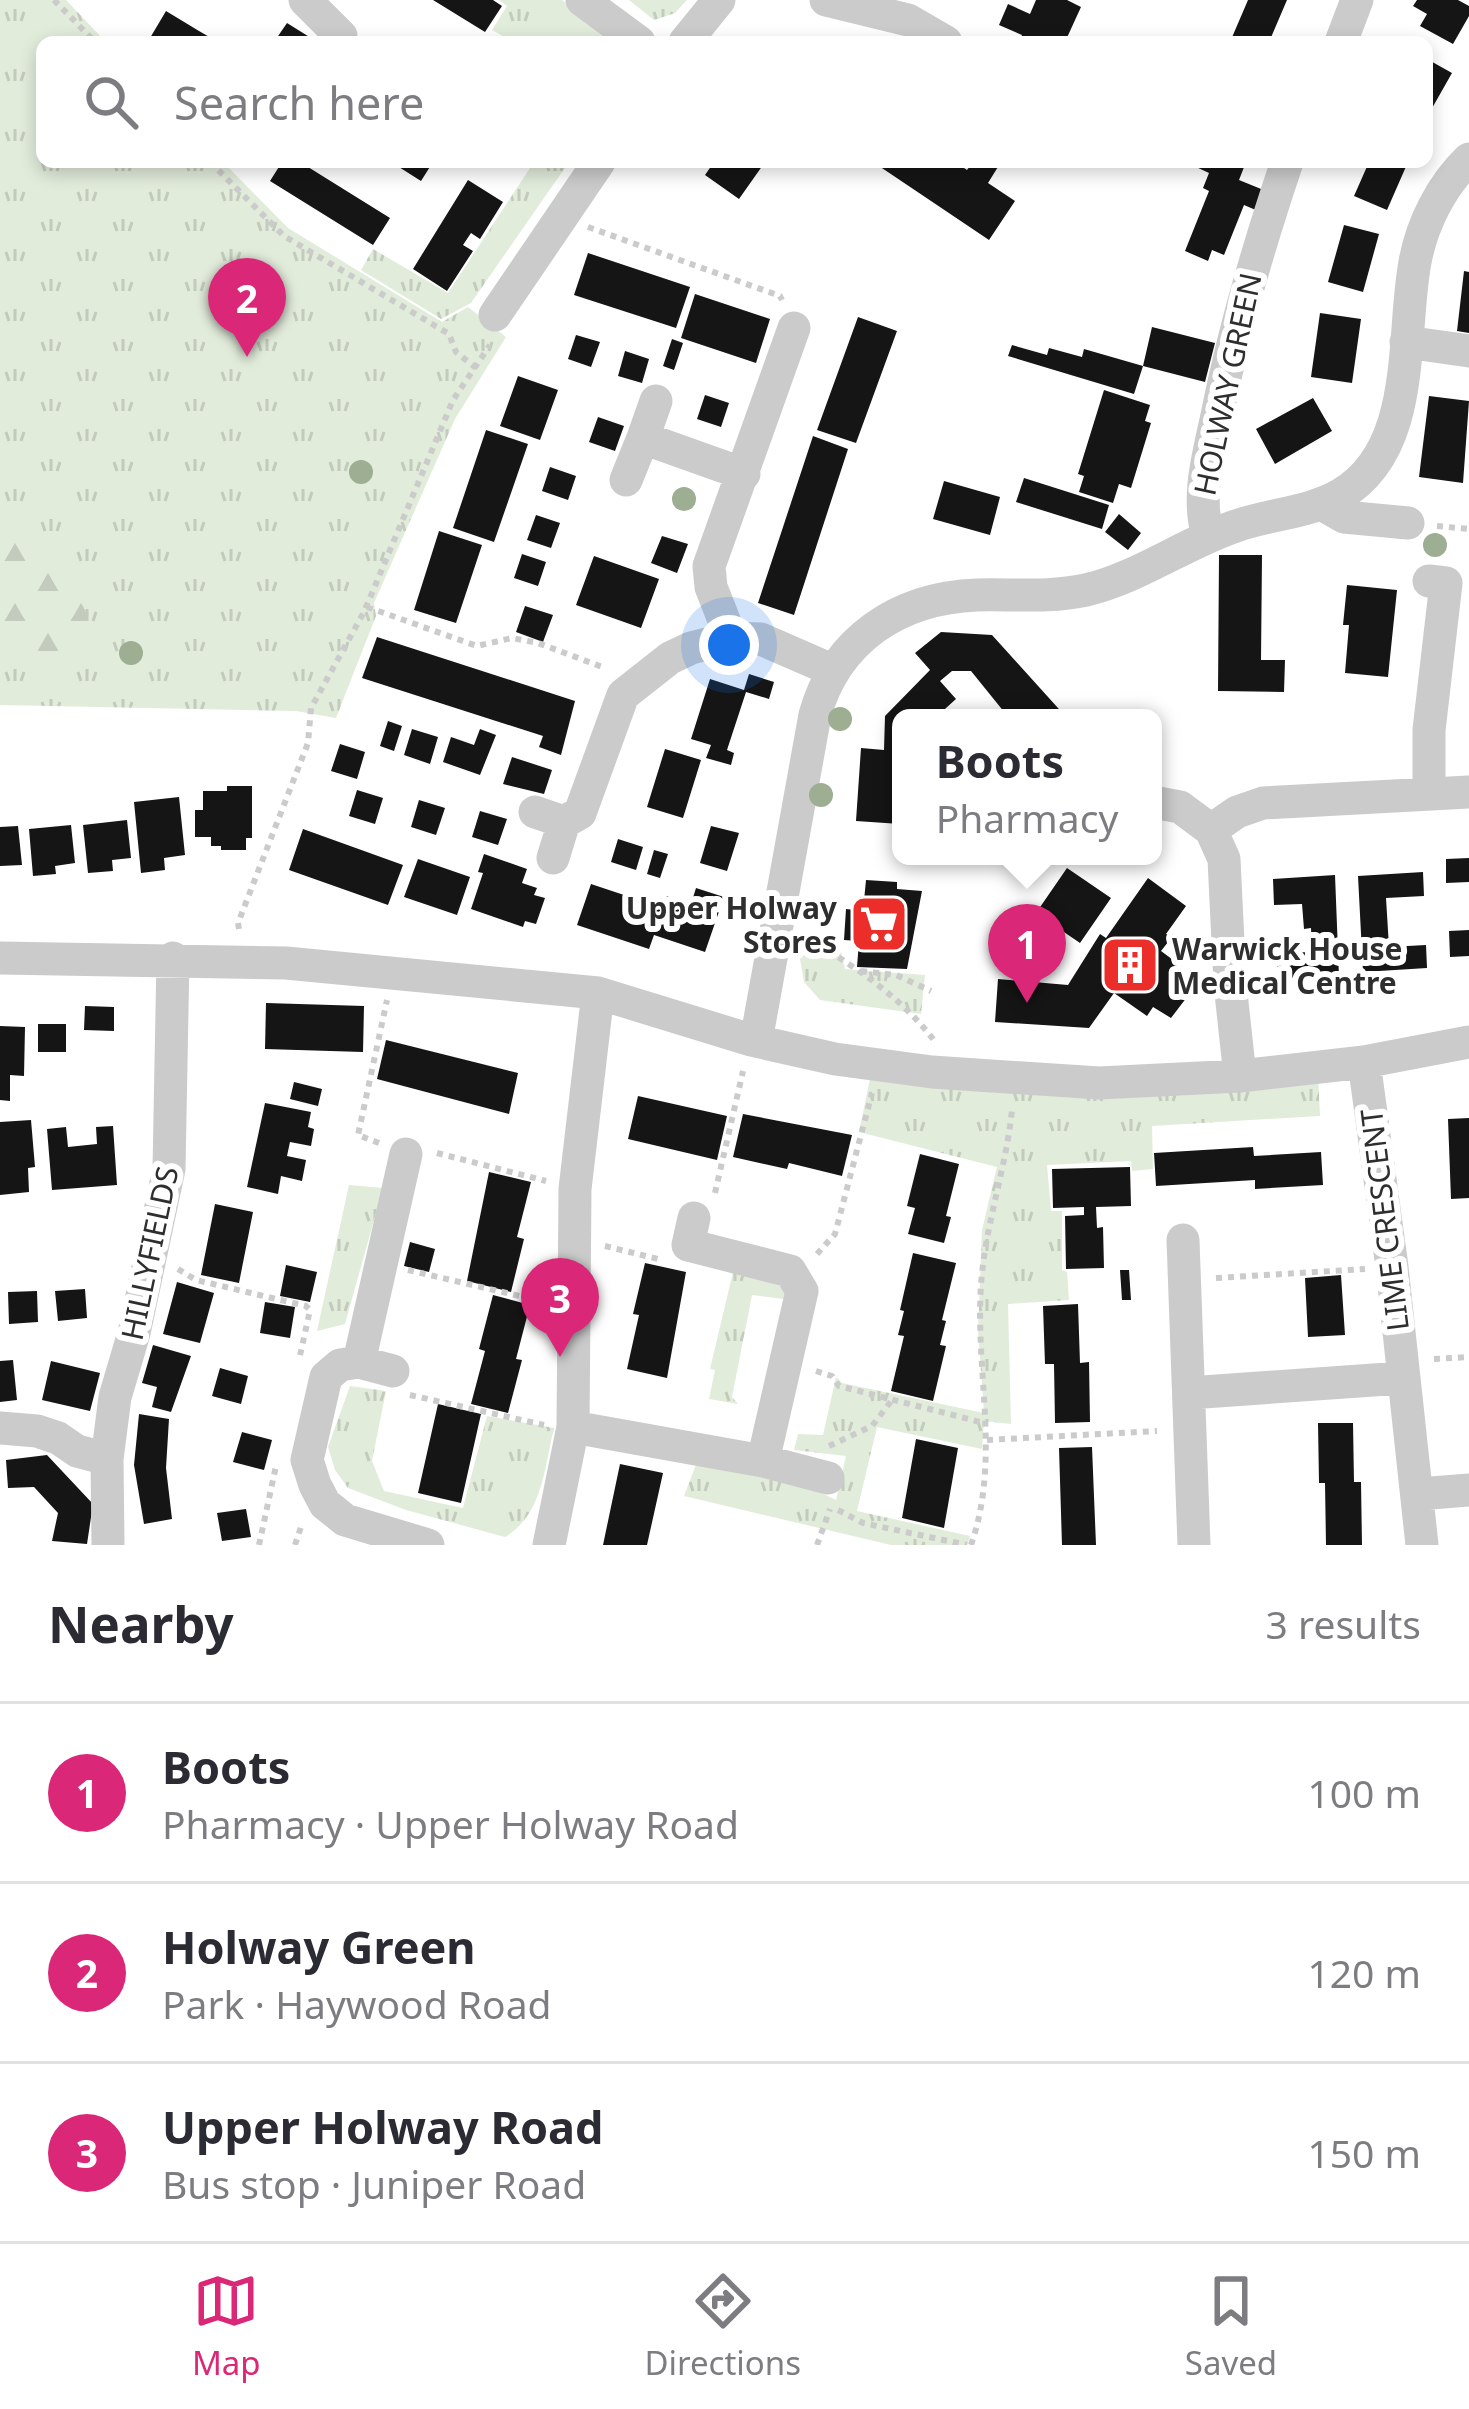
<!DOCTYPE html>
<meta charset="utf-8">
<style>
:root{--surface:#fff;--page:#f2f2f3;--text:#2b2b33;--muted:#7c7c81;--line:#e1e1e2;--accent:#db2777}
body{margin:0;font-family:"Noto Sans",sans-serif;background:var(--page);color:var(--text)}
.you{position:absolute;left:729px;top:645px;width:42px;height:42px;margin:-30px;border:9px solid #fff;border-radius:50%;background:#1a73e8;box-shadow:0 0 0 18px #1a73e833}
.badge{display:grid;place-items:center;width:78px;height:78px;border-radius:50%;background:var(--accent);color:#fff;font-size:39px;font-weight:700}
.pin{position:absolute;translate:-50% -99px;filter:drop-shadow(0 3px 6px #0008)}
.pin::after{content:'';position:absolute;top:63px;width:42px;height:36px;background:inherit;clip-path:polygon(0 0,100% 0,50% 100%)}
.popup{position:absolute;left:892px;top:709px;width:270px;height:156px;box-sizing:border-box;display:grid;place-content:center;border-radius:18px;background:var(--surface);filter:drop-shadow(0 3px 9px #0005);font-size:39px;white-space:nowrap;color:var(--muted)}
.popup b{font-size:45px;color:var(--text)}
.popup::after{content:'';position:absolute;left:50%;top:100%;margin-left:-24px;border:24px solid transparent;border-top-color:var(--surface)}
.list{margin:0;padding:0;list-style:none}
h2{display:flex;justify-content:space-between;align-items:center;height:156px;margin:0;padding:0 48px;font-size:51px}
h2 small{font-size:39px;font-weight:400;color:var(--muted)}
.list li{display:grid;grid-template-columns:78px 1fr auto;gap:36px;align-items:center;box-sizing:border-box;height:180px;padding:0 48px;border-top:3px solid var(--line)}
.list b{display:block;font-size:45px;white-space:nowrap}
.list p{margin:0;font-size:39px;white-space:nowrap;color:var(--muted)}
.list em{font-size:39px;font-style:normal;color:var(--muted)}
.icon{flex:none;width:66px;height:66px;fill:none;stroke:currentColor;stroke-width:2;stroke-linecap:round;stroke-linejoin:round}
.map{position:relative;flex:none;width:1469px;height:1545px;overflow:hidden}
.search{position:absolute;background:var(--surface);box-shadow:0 6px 18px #0003;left:36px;right:36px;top:36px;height:132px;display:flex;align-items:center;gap:30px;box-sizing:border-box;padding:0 42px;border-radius:18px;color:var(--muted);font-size:45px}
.sheet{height:696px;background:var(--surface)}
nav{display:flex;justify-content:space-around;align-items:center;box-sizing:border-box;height:168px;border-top:3px solid var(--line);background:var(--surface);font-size:33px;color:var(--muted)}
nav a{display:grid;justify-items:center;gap:6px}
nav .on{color:var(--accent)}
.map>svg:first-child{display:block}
</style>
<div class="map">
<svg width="1469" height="1545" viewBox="0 0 1469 1545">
<defs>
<pattern id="grass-tufts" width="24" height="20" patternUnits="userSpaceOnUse" patternTransform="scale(3)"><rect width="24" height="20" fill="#e2ecdb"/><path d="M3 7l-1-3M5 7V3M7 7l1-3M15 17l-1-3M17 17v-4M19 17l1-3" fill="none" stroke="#c2cbbc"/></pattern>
<pattern id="forest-firs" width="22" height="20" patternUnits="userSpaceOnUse" patternTransform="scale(3)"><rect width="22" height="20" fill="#e2ecdb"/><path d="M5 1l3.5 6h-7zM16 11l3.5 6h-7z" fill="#c2cbbc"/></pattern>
</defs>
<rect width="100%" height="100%" fill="#fff"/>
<path fill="url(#grass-tufts)" d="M0,0H66L106,42H42V162H223L288,228L442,322L468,307L506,337L455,419L374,603L376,616L336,718L296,711L0,705Z
M499,0H562L613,42H513L492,30L507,6Z
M629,0H687L675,13L654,20Z
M534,162H569L471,303L441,319L361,270L373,249L448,293Z
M809,932L838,939L845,969L925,975L921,1014L820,1000L804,982L797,942Z
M872,1069L1318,1073L1320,1116L1152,1126L1153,1169L1132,1171L1131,1161L1047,1165L1051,1211H1062V1270L1067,1272L1069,1300L1008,1304L1011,1424L984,1421L982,1449L877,1427L857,1511L970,1536L967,1545H891L684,1496L697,1462L815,1490L836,1500L846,1456L794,1450L798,1434L823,1435L836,1377L842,1383L984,1413L978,1330L982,1230L997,1167L859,1132Z
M349,1185L383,1188L345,1324L317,1331Z
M733,1272L778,1282L791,1300L752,1295L732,1397L738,1404L709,1399L715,1370L710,1369Z
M350,1386L386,1391L372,1461L384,1491L463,1508L487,1416L554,1428C544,1469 543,1514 505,1537L406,1510L348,1488L335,1470L328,1447Z"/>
<path fill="url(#forest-firs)" d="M0,525C59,569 79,568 94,645L49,665L0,654Z"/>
<path fill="#151515" d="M433,0H493L502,6L485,32Z
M1036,0H1067L1081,7L1065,42H1019L1022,35L999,25L1008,4L1030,14Z
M1248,0H1287L1269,42H1230Z
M1417,0H1458L1469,6V16L1453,44L1420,26L1427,14L1413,6Z
M166,11L199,31L218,42H157L150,38Z
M287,23L311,38L309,42H274Z
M1427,59L1452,73L1427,117Z
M282,162H300L390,218L373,245L270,181Z
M391,162H433L421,181Z
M714,162H765L739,199L705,175Z
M873,162H955L967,170L973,162H1001L988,183L1015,201L989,240Z
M1195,162H1246L1239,180L1266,191L1258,211L1244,205L1224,255L1212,250L1208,261L1185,251L1209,191L1203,188L1209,173L1194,166Z
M1369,162H1408L1387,210L1354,196Z
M468,180L503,202L480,239L471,233L463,245L473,251L447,291L413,269Z
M1344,225L1379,234L1363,292L1328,282Z
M588,253L690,287L676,328L574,295Z
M1464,271L1469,272V333L1457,331Z
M695,294L770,319L756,363L681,338Z
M1320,313L1361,319L1352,383L1311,377Z
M858,317L897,331L856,443L817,430Z
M1152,327L1215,343L1205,382L1143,366Z
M576,335L600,342L591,367L568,359Z
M672,339L683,343L674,370L663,366Z
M1012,345L1047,355L1049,348L1082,357L1084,349L1143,366L1134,394L1008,356Z
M625,351L649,359L642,383L618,376Z
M518,376L558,390L540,440L500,426Z
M1104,390L1150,405L1145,421L1151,423L1131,488L1119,484L1113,503L1079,492L1084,476L1078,474Z
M705,395L729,403L721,427L697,419Z
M1429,396L1469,401L1463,483L1419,477Z
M1313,398L1332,431L1275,464L1256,429Z
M598,417L624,426L615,451L589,442Z
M486,430L528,444L494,542L453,528Z
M813,436L848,449L794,615L758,603Z
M550,467L576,476L568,500L542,491Z
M1024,478L1109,505L1102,529L1016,502Z
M944,481L1000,497L990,535L933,519Z
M1119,514L1141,533L1128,550L1105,532Z
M536,515L560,523L551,548L527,540Z
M439,531L482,545L456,623L414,610Z
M662,536L688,544L677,573L651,563Z
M522,554L546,562L538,586L514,578Z
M1219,555H1262L1261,660H1285L1284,692L1218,691Z
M594,556L659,579L641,628L576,605Z
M1347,585L1397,590L1388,677L1345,673L1349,625H1343Z
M525,606L553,615L543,642L516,632Z
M941,632L992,635L1067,718H1009L971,671H952L940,681L956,699L935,718H901L900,824L856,821L861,748L884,750L885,716L930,670L915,653Z
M377,637L575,701L561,755L539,747L543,736L362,678Z
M749,674L774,682L769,699L746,692L727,750L734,753L731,765L706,758L711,745L691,739L710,679L744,690Z
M388,721L402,726L394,751L380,746Z
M412,729L438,737L430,764L404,755Z
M480,729L496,735L480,775L443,762L451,737L474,745Z
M340,744L365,752L357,779L331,771Z
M665,749L701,760L683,818L647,807Z
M512,757L552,770L544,794L503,784Z
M227,786H252V838H246V850H221V846H211V837H195V810H203V791H227Z
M357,790L383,798L375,824L349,816Z
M179,797L185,855L164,858L165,870L141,873L134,802Z
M419,800L445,808L436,835L411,827Z
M480,811L507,819L498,845L472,837Z
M127,820L131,858L112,860L113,871L88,873L83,825Z
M71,825L75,863L55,866L56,874L33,876L29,829Z
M18,826L22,865L0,866V827Z
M711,826L739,833L727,871L700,863Z
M303,829L403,865L388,905L289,870Z
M618,839L643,847L636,870L611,862Z
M654,850L668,854L660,878L647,874Z
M484,854L527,869L522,883L537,888L534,895L545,898L536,924L525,921L523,927L471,909L483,873L478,872Z
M1469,858V882L1446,883V859Z
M418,859L470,877L457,915L404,897Z
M1067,868L1111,898L1080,943L1036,913Z
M1423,872L1424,896L1386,898L1389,947L1426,945L1427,968L1363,972L1358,876Z
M1335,875L1339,977L1278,978L1277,953L1312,952L1311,928L1304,929L1302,904L1274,905L1273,879Z
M1148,878L1186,906L1166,934L1172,937L1161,951L1200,980L1171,1018L1153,1007L1147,1016L1114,993L1089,1028L995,1022L998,979L1068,985L1100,934L1106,938Z
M866,880L897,882V889L922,891L907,969L857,967L859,941L844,940L846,909L863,911Z
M591,884L663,908L667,896L691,904L696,888L724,897L705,952L654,935L649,949L577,925Z
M1469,930V956L1450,957L1449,931Z
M266,1003L364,1006L363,1052L265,1049Z
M85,1006L114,1007V1031L84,1030Z
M38,1024H66V1052H38Z
M0,1026L25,1027L24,1076L10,1075V1101L0,1100Z
M386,1040L518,1073L509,1114L377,1079Z
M294,1082L322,1089L318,1106L290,1099Z
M638,1096L727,1116L717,1160L628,1139Z
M265,1103L311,1112L308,1127L314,1129L311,1146L290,1142L287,1156L306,1160L302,1181L281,1176L278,1194L247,1187Z
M743,1114L852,1135L842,1176L789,1163L787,1169L733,1157Z
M1469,1118V1198L1451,1199L1448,1119Z
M31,1120L35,1167L28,1168L29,1192L0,1195V1122Z
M113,1126L117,1185L52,1190L47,1129L66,1127L68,1147L97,1144L96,1127Z
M1253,1147L1254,1156L1321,1152L1323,1185L1255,1189V1180L1156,1186L1154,1153Z
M920,1154L959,1164L946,1216L951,1217L944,1243L908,1234L915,1208L907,1206Z
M1130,1167L1131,1206L1096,1207L1097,1228L1103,1227L1104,1268L1066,1269L1065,1216L1084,1215V1207L1053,1208L1052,1169Z
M489,1172L531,1182L517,1237L524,1239L511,1292L467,1281Z
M215,1204L253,1212L239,1283L201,1275Z
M410,1242L435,1249L429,1272L404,1266Z
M913,1253L956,1263L942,1320L946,1321L940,1345L946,1346L933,1401L891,1391L904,1336L898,1335L904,1311L900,1310Z
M645,1263L686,1272L667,1378L627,1369L639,1315L633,1314Z
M286,1265L317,1272L310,1302L280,1296Z
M1120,1270H1129L1131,1300H1122Z
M1341,1275L1345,1335L1308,1337L1305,1278Z
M177,1282L214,1293L200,1343L163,1334Z
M85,1289L87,1318L58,1321L55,1291Z
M37,1291L38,1322L9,1324L8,1292Z
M493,1295L530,1305L516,1359L522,1360L508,1413L471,1404L485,1351L479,1349Z
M265,1302L295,1307L290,1338L260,1333Z
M1078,1304L1080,1363L1089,1362L1090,1422L1055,1423L1054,1364H1045L1043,1306Z
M153,1345L191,1356L171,1412L152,1407L157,1387L142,1383Z
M13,1360L17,1400L0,1402V1361Z
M51,1361L100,1373L90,1411L42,1400Z
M220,1368L248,1376L241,1404L212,1396Z
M438,1404L481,1414L461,1503L418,1493Z
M139,1414L169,1419L166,1468L172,1519L144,1524L134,1465Z
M1318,1423H1353L1354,1482H1361L1362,1545H1326L1325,1483H1319Z
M242,1432L272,1440L264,1470L233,1462Z
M916,1439L958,1448L944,1528L902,1518Z
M1092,1447L1096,1545H1062L1059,1448Z
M47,1455L93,1504L87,1544L52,1541L58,1513L34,1487L8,1488L6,1460Z
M620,1464L663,1473L647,1545H603Z
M246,1509L251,1537L222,1541L217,1513Z"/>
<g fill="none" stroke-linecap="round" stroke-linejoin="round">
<path stroke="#cbcbcb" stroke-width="6" stroke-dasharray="6 6" stroke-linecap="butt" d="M54,0L95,42
M210,162L284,236L449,334L456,352L476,368
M588,227L780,296L782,300
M1437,526L1469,529
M367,607L477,646L512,638L538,643L605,668
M239,929L238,923L308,743L311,708L364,612L453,400L490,345
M808,938C855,967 903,998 936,1043
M861,971L896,975L931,991
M379,1143L358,1135L387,1000
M437,1153L546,1181
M715,1193L743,1071
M605,1246L662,1260
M817,1254L835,1234L872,1093
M178,1269L196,1280L306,1306L310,1310L299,1360
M408,1270L541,1301
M1216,1278L1365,1269
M1434,1359L1469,1357
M816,1371L832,1376L839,1386L988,1424
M410,1395L544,1425
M987,1440L1157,1431
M829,1446L872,1426L892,1400
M838,1510L863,1523L967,1545
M259,1545L276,1466
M295,1545L301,1527
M817,1545L830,1509
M971,1545C1001,1459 975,1373 981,1285C985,1225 1006,1169 1012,1110"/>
<path stroke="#cbcbcb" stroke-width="33" d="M305,0L341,36V42
M582,0L639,42
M826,0L908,20L946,42
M685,42L719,0
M1341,42L1357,0
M495,315L599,162
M794,328L709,566L711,587L731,638L761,639L832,670
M1406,342L1469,351
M656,401L643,438L744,474
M626,480L643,438
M1321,504L1344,517L1408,523
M1208,537C1196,495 1209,454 1218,411C1235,325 1259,245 1287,162
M1429,581L1446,583L1429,730V794
M1153,802L1180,807L1211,830
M535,812L564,822L580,813L623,695L670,658L691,648L731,638
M553,858L564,822
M0,958L286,963L598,993L751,1040L835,1059L932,1072L1099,1083L1240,1076L1364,1062L1469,1042
M756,1041L815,715C836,639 899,598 977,595C1013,594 1049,598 1086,590C1138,578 1185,543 1236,526C1270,514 1308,513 1340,495C1418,450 1401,337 1415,262C1422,224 1441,186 1469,159
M1364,1062L1392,1267L1422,1545
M1240,1076L1230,984L1224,859L1211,830L1237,812L1263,803L1469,792
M406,1154L359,1362L340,1365L326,1377L307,1460L315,1485L325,1504L345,1520L428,1545
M1183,1240L1194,1545
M359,1362L393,1371
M1189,1393L1402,1378
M573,1427L763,1461L802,1291L790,1271L688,1245L694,1218
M0,1428L37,1431L58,1438L77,1451L107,1459
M763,1461L828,1478
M1419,1494L1469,1490
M108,1545L107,1459L115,1397L134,1333L169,1169L173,958
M549,1545L573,1427L575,1189L598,993"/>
</g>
<g fill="#9dae93">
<circle cx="361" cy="472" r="12"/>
<circle cx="684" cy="499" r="12"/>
<circle cx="1435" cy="545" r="12"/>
<circle cx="131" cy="653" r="12"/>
<circle cx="840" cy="719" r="12"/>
<circle cx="821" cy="795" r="12"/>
</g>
<defs>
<g id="supermarket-square" transform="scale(3)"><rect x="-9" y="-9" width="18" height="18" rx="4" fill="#eb2e2a" stroke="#fff"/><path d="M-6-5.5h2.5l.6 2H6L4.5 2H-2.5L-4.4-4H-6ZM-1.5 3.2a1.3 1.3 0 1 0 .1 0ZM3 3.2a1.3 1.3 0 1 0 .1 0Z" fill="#fff"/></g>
<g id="building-square" transform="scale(3)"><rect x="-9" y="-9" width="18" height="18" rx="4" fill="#eb2e2a" stroke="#fff"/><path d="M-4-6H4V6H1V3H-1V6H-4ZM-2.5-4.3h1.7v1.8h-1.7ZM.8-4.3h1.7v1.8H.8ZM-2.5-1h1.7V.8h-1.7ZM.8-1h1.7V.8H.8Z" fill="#fff"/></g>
</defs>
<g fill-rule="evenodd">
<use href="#supermarket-square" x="879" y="924"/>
<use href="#building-square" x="1130" y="965"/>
</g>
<g text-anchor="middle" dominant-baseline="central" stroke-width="12" stroke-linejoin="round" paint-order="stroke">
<g font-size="30" fill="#2e2e2e" stroke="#fff">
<text transform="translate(1227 384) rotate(-78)">HOLWAY GREEN</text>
<text transform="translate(1384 1220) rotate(-97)">LIME CRESCENT</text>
<text transform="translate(149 1253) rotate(-78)">HILLYFIELDS</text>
</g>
<g font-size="30" font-weight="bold" fill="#2e2e2e" stroke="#fff" text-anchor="end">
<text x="837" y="907">Upper Holway<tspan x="837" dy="34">Stores</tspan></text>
<text x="1172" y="948" text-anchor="start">Warwick House<tspan x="1172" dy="34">Medical Centre</tspan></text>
</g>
</g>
</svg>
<div class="you"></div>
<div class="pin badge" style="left:1027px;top:1003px">1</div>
<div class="popup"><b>Boots</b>Pharmacy</div>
<div class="pin badge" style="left:247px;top:357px">2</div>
<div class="pin badge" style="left:560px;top:1357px">3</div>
<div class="search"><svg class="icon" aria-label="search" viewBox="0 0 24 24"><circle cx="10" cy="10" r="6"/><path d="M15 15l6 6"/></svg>Search here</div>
</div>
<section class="sheet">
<h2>Nearby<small>3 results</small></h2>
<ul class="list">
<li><span class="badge">1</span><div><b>Boots</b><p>Pharmacy · Upper Holway Road</p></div><em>100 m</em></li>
<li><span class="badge">2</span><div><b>Holway Green</b><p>Park · Haywood Road</p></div><em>120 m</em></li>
<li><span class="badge">3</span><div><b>Upper Holway Road</b><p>Bus stop · Juniper Road</p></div><em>150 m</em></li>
</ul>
</section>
<nav>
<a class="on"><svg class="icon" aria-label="map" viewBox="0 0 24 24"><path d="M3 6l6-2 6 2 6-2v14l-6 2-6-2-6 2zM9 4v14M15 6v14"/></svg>Map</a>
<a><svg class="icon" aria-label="directions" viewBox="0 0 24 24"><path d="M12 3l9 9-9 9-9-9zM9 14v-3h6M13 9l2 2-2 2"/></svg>Directions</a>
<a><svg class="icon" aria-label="saved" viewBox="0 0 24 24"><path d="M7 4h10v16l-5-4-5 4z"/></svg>Saved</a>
</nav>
